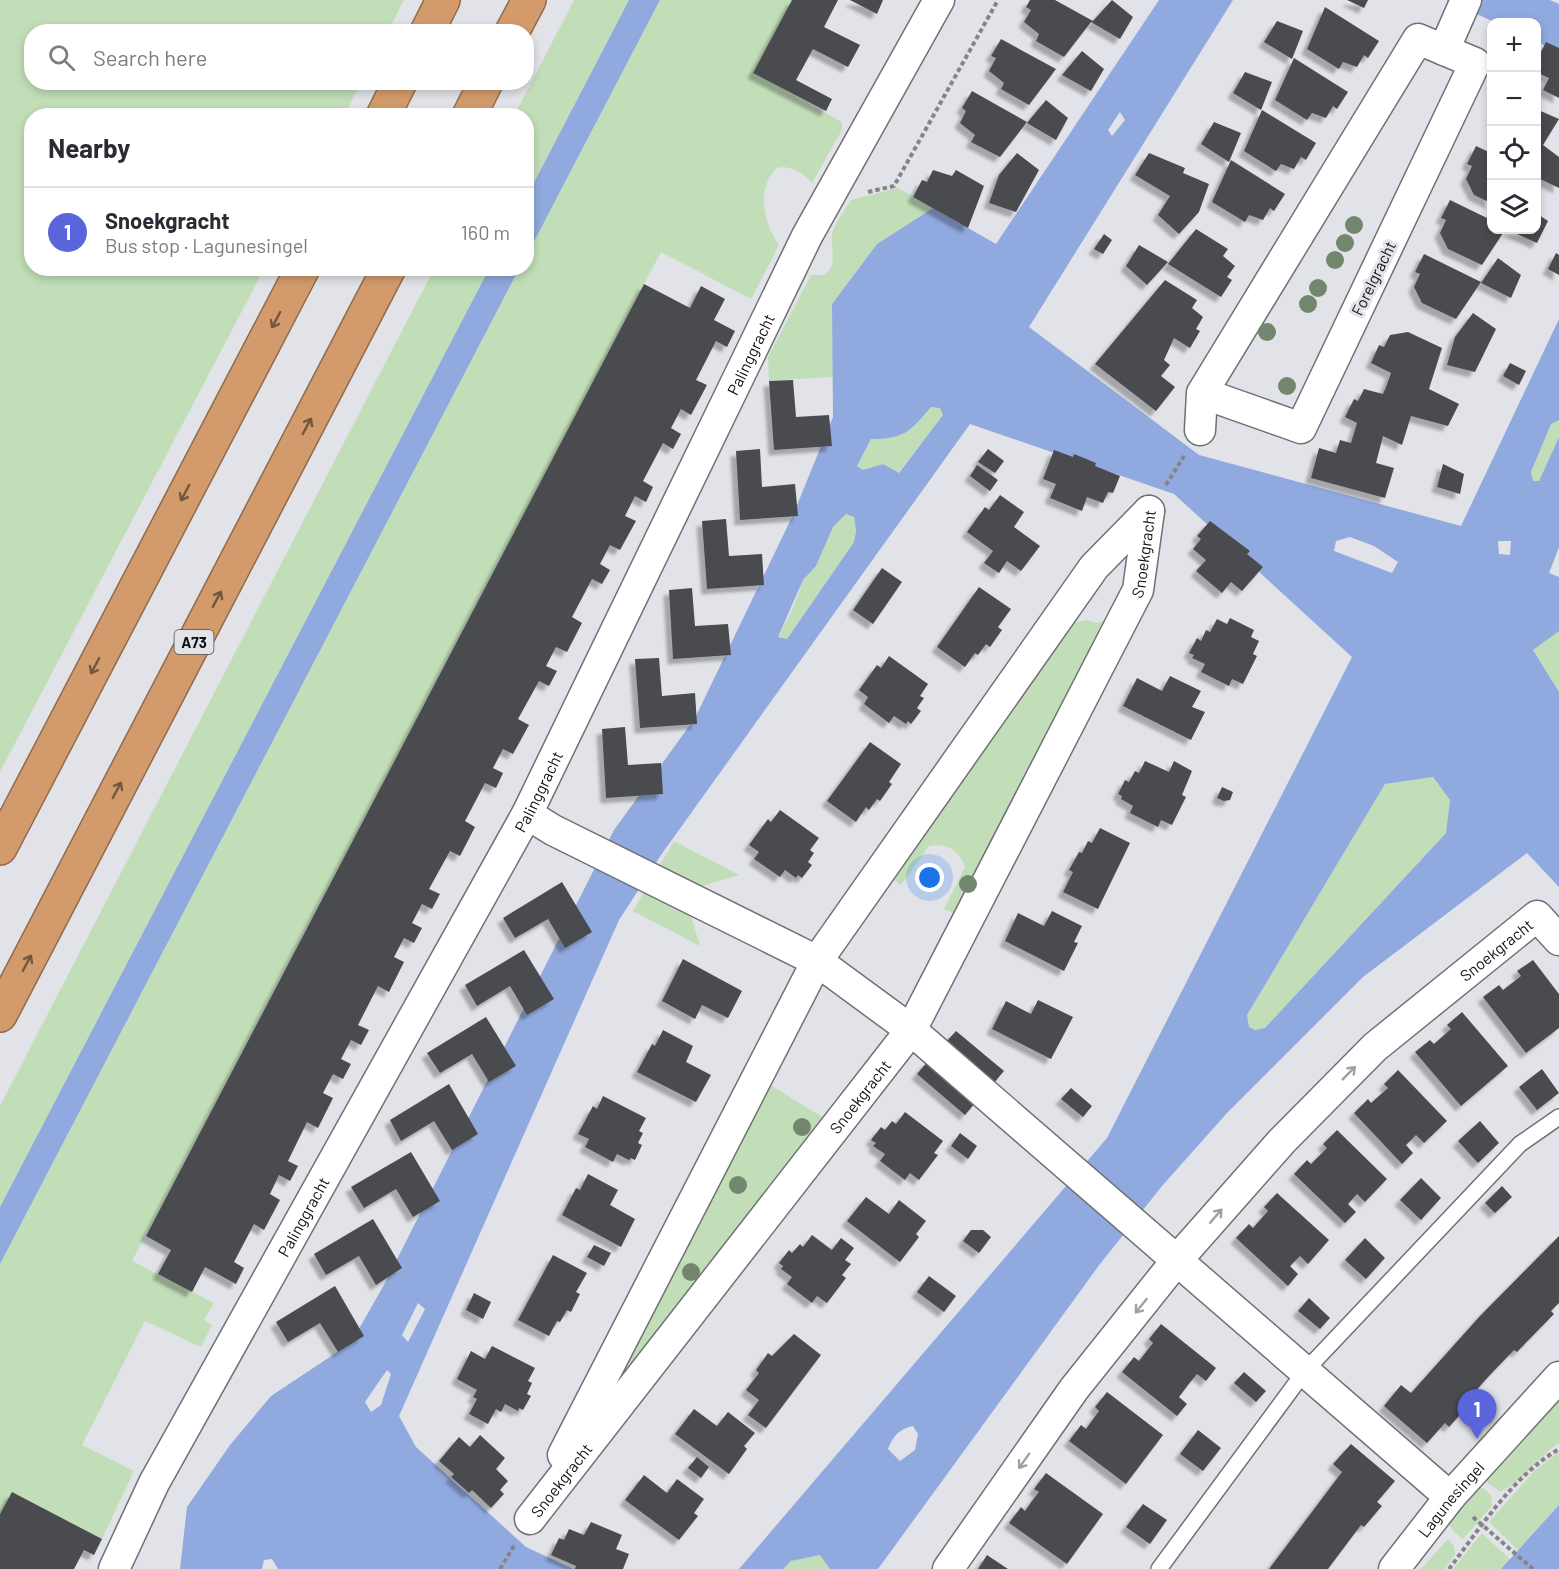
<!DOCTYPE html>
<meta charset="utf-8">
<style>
:root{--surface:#fff;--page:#f7f7f7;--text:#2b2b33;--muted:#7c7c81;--line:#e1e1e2;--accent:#5a65dc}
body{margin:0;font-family:Barlow,sans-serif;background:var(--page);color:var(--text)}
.controls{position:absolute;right:18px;top:18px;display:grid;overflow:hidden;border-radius:12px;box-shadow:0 3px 9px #0003}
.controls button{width:54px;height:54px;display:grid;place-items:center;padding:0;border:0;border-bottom:2px solid var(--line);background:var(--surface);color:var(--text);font:30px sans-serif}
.you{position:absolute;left:930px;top:878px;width:21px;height:21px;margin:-15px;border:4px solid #fff;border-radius:50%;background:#1a73e8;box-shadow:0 0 0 9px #1a73e833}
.badge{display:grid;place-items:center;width:39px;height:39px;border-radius:50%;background:var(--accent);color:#fff;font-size:20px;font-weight:700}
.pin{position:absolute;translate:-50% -50px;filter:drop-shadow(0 2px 3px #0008)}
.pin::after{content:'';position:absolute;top:32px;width:21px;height:18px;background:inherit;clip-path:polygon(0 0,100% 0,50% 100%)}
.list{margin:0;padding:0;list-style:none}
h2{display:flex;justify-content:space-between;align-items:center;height:78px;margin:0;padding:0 24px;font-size:26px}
h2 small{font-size:20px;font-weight:400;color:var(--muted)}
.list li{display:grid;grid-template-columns:39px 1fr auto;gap:18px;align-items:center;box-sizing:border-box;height:90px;padding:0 24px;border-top:2px solid var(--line)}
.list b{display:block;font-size:22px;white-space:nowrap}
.list p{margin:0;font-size:20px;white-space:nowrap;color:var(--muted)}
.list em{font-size:20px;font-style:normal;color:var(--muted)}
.icon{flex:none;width:33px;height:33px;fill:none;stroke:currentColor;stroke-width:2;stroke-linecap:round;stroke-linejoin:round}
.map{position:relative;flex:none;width:1559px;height:1569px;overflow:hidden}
.search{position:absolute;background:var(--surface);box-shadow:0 3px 9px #0003;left:24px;top:24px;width:510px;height:66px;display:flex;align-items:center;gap:15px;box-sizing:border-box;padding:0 21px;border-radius:24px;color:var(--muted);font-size:22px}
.panel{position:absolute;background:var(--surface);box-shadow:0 3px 9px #0003;left:24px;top:108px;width:510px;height:168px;border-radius:24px}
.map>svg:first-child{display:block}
</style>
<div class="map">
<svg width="1559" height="1569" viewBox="0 0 1559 1569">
<defs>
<filter id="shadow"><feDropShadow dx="-5.5" dy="5.5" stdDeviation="1.5" flood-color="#0004"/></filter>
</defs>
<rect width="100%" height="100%" fill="#e2e3e8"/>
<path fill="#c1deb8" d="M0,0H404L388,31L32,32V82L361,83L344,115L32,116V268L264,269L0,772Z
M574,0H629L527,196L526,116H514Z
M660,0H792L754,73L842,122V130L812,183C802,173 792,165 777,168C755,189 764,223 779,245L751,299L661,252L644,284L132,1261L214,1303L204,1320L212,1325L201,1347L145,1321L82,1445L134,1471L102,1539L12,1492L0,1514V1264L519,269L526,268L527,255Z
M898,188L933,208L877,244L832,304L833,377L769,381L768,357L811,275H824C839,264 830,249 832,234C834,224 845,210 851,200Z
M434,269H489L0,1207V1106Z
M931,407H940L944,415L898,473L883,464L863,470L857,466L871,439C905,439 910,432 931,407Z
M1559,420V437L1539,481H1533L1531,472L1551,424Z
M846,514L854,517L856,531L854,542L787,639L778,637L794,606L803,580L816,566L833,527Z
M1087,620L1095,623L1109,620L959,916L944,909L965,867C959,850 947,843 929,846L901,885L890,877L1072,623Z
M1558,630L1559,631V692L1533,650Z
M1433,777L1450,800L1446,833L1265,1028L1255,1030L1249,1027L1247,1015L1385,784Z
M674,841L739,875L702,886L660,865Z
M647,887L689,909L700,946L633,911Z
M764,1081L827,1120L638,1368L619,1358Z
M1559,1398V1443C1544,1452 1512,1491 1499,1491L1484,1480Z
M1559,1452V1505L1518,1550L1489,1522L1535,1470Z
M1477,1488H1483L1491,1495L1492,1506L1463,1539L1453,1531L1448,1523Z
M1482,1533L1510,1559L1501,1569H1453Z
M1448,1539L1454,1546L1455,1555L1444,1569H1421Z
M820,1555L830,1569H783L791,1561Z"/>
<path fill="#90a9de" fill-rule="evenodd" d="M629,0H660L527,255V196Z
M1159,0H1233L1029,327L1199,455L1461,526L1559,319V420L1551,424L1531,472L1533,481H1539L1559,437V547L1549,573L1559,577V631L1533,650L1559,692V887L1527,853L1363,977L1227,1113L1162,1186L1100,1264L878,1569H830L820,1555L791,1561L783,1569H739L1107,1138L1352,657L1174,494L970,424L661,855L619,920L399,1416L416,1447L526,1547L573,1569H278L272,1559L264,1560L262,1569H180L187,1507L230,1445L271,1396L351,1343L385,1283L614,830L695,718L793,515L833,417L832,304L877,244L933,208L996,244ZM1120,112L1125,120L1112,136L1108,130ZM931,407L940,408L943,415L899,473L883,464L863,470L857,466L871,439C904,439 910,432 931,407ZM846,514L854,517L856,531L854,542L787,639L778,637L803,580L816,566L833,527ZM1350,537L1374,546L1398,562L1392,573L1334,551L1336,541ZM1498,541H1511L1510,555L1499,554ZM1433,777L1450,800L1446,833L1265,1028L1255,1030L1249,1027L1247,1015L1385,784ZM418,1303L425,1309L408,1342L402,1335ZM387,1370L391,1374L381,1405L371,1412L365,1402ZM913,1426L918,1434L915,1450L900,1461L888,1449C893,1436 899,1429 913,1426Z
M1446,0H1550L1559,4V52L1537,42L1536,22H1494Z
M489,269H519L0,1264V1207Z
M1559,1505V1569H1501Z"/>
<path fill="#4a4b4f" filter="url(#shadow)" d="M792,0H838L824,27L860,45L848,67L813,49L796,80L832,99L826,111L753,73Z
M850,0H883L877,14Z
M1030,0H1055L1093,21L1112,0L1133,17L1120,39L1091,22L1064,57L1036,41L1039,34L1024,22L1031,10L1026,7Z
M1347,0H1368L1364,8Z
M1325,7L1379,41L1368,58L1364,55L1357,67L1343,62L1339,69L1307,49Z
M1277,21L1303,31L1292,59L1264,42Z
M1001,39L1056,69L1029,105L1001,89L1004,83L989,71L996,58L991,56Z
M1546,42L1559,48V98L1543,90L1549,78L1536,72V62Z
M1082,51L1104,69L1091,91L1062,75Z
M1294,58L1348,92L1337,109L1333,106L1326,118L1312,113L1307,120L1275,100Z
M1245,72L1272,82L1261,110L1233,93Z
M972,91L1027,122L1000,157L971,142L975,135L960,123L966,111L962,108Z
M1046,100L1068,118L1056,140L1027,123Z
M1536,109L1559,119L1543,145L1559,157V188L1536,177Z
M1262,110L1316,143L1306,160L1301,157L1294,169L1281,164L1276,171L1244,151Z
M1214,122L1241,133L1229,162L1201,144Z
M1476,146L1491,153V203L1474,195L1466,179L1472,166L1467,164Z
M1017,153L1039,170L1016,212L989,203L999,175Z
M1149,153L1185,168L1183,173L1209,184L1199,212L1179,234L1158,215L1170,196L1135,175Z
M1231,160L1285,194L1274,211L1270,208L1263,220L1249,215L1245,222L1212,202Z
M933,170L952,176L956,170L984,186L968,228L913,197L922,180L927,182Z
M1450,200L1491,220V230H1505L1482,265L1448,249L1440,233L1446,220L1441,218Z
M1536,213L1548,221L1537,243L1508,230H1536Z
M1196,229L1228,249L1223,256L1235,266L1227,277L1232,280L1221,297L1168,264Z
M1104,234L1112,240L1103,254L1094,249Z
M1139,245L1168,262L1147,285L1126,266Z
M1556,253L1559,255V275L1548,269Z
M1424,254L1481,282L1456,319L1422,303L1414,287L1420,274L1415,272Z
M1498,258L1521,275L1511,298L1481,283Z
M1165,280L1197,300L1192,308L1203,317L1196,329L1200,331L1190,348L1174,338L1164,360L1170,365L1161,376L1175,387L1156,411L1095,364Z
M644,284L690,308L701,286L725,299L714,320L735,331L727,347L716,341L696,380L707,385L691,415L681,409L671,428L681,434L673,449L663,443L643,481L653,487L646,502L635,496L625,516L636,521L620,550L610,545L600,564L610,570L602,584L592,579L572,617L582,623L567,652L556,647L546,666L557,671L549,686L539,681L518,719L529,725L513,754L503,749L493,768L503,773L496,788L485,783L465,821L475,827L460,856L450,851L429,889L440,894L432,909L422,904L412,923L422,928L414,943L404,938L394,957L404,962L389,992L378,986L358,1025L369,1030L361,1045L351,1040L341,1059L351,1064L343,1079L333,1074L323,1093L333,1098L318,1128L307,1122L288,1161L298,1166L290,1181L279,1175L270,1194L280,1200L264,1230L254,1224L234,1262L244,1268L236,1284L205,1267L192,1292L158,1274L171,1250L146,1236Z
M1473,313L1496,329L1475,372L1447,365L1455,337Z
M1408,332L1442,348L1429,389L1459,404L1448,426L1411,416L1402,445L1383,436L1376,463L1394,468L1385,498L1311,478L1319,448L1336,453L1340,440L1351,443L1357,423L1345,417L1354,399L1358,401L1364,389L1383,394L1386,387L1391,373L1371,363L1379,345L1384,347L1390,335Z
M1510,363L1526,371L1519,385L1503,376Z
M793,380L796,417L829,415L832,446L774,450L769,381Z
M760,449L762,487L795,484L798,516L740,520L736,451Z
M988,449L1004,461L995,473L978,462Z
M1054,450L1073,457L1074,454L1096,463L1095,466L1120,476L1113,493L1108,492L1103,503L1087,497L1082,511L1050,498L1056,484L1043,479Z
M1443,464L1464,474L1460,494L1437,487Z
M977,465L998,480L990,491L970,476Z
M1000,495L1024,512L1014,527L1040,546L1021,571L1007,561L999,573L984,563L993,551L967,532L985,507L989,510Z
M726,519L729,556L762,554L764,585L707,589L702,521Z
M1210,521L1250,551L1247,554L1263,567L1242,591L1231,582L1222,593L1196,571L1206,560L1193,549L1201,539L1197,536Z
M882,568L902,582L873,624L853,610Z
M979,587L1011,609L998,627L1002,630L990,647L986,644L978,655L975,653L965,667L937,647Z
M692,588L695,626L728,624L731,655L673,659L669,590Z
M1230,618L1254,630L1251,637L1259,641L1253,654L1257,656L1243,684L1232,679L1229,686L1201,672L1205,664L1192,658L1194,655L1189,653L1197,638L1201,641L1206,630L1210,632L1217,619L1227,624Z
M889,656L928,684L920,696L924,698L917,708L921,711L911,724L908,721L906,724L894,716L889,723L864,704L868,697L859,690L877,665L881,668Z
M659,658L662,696L695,693L697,724L640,728L635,659Z
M1170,676L1201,691L1192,707L1205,712L1191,740L1123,706L1137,678L1162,691Z
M625,727L628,765L661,763L663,794L606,798L602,729Z
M870,742L901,764L889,782L892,784L880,801L877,799L869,810L866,807L856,822L827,801Z
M1145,761L1169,772L1174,761L1192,771L1182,795L1186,797L1172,825L1161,820L1158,827L1130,813L1133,806L1121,799L1122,796L1118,794L1125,780L1129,782L1135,771L1139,773Z
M1222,787L1233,792L1230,800L1224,801L1217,798Z
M780,810L819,838L810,850L814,853L808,862L812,865L802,878L798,875L796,878L785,870L780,877L754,859L759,852L749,845L768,819L771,822Z
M1100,828L1130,843L1098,909L1063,892L1073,872L1069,870L1079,852L1082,853L1088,841L1092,843Z
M562,882L592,932L565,948L548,919L515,938L503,918Z
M1052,911L1082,926L1074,942L1078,943L1064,971L1005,941L1018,913L1044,926Z
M524,950L554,999L527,1015L510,986L477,1006L465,985Z
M683,959L742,991L728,1018L702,1005L695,1019L662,1001Z
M1533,960L1559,994V1028L1526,1053L1483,997L1499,985L1503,990L1521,976L1517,971Z
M1038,1000L1073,1017L1051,1059L992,1029L1006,1001L1031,1014Z
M1462,1012L1508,1066L1461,1106L1415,1052L1430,1040L1434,1044L1451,1029L1447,1025Z
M486,1017L516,1066L489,1082L472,1054L440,1073L427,1053Z
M663,1030L693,1046L686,1062L711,1075L696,1102L637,1072L652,1044L655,1046Z
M956,1031L1004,1071L993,1084L945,1043Z
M928,1061L976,1102L965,1115L917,1074Z
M1542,1069L1559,1093L1537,1110L1519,1087Z
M1398,1070L1447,1121L1424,1143L1416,1135L1406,1145L1413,1153L1402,1164L1354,1113L1368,1099L1371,1103L1388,1088L1384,1084Z
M449,1084L478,1134L452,1150L434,1121L401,1141L390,1120Z
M1071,1088L1092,1106L1083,1117L1061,1099Z
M603,1096L646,1118L639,1131L643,1133L638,1143L642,1145L635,1160L631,1158L629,1160L617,1154L613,1162L585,1147L589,1139L578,1134L593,1106L597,1109Z
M905,1112L943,1141L934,1153L938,1155L919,1180L910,1173L905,1180L880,1161L885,1154L873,1146L876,1143L871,1140L881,1127L885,1130L892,1121L896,1124Z
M1480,1121L1499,1143L1478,1163L1458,1141Z
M1337,1130L1387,1179L1365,1202L1357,1194L1348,1204L1356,1212L1345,1223L1294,1174L1307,1160L1311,1164L1327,1148L1323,1144Z
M960,1133L977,1146L968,1159L951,1146Z
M411,1152L440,1201L413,1217L396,1189L364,1208L351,1187Z
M588,1174L618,1190L610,1205L635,1219L621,1247L562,1215L576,1188L580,1190Z
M1421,1178L1441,1198L1421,1220L1400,1200Z
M1502,1186L1512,1197L1495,1213L1485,1203Z
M1277,1193L1329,1240L1308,1264L1300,1256L1290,1266L1298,1274L1288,1286L1236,1238L1249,1224L1253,1228L1260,1220L1268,1211L1264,1207Z
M866,1197L889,1214L899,1200L926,1221L916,1234L919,1237L900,1262L847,1221Z
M373,1219L402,1268L376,1285L359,1256L326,1275L314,1254Z
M971,1230H983L991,1237L979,1253L963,1241Z
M812,1235L832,1250L841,1238L854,1248L845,1260L851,1264L842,1275L846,1278L827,1303L817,1296L812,1303L787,1284L792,1277L781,1269L783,1266L779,1263L789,1250L792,1253L800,1244L803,1247Z
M1559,1236V1303L1551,1311L1554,1314L1517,1352L1514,1350L1489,1376L1465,1403L1468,1406L1449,1427L1445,1423L1427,1443L1384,1406L1401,1385L1411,1393L1480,1316Z
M1365,1238L1385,1258L1366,1279L1345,1260Z
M594,1245L611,1253L604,1266L587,1257Z
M553,1255L587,1273L576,1292L580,1294L571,1312L567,1310L560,1322L557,1321L549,1336L518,1320Z
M929,1276L956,1296L944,1312L917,1292Z
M335,1286L364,1336L338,1352L320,1323L288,1342L276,1322Z
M474,1293L491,1302L483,1319L466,1310Z
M1309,1298L1330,1318L1320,1329L1298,1311Z
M1161,1324L1216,1368L1206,1381L1197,1374L1188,1385L1179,1397L1187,1404L1177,1416L1122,1372L1134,1357L1139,1361L1153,1343L1149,1339Z
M794,1334L821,1355L766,1428L748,1415L759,1400L746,1390L759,1373L756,1370L768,1353L772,1356Z
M492,1346L535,1368L528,1381L532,1383L527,1394L531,1396L523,1410L519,1408L518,1411L505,1404L501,1412L496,1409L488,1424L469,1414L477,1399L473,1397L477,1390L457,1379L471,1351L485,1359Z
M1244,1372L1266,1391L1256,1402L1234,1383Z
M1107,1392L1163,1435L1126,1484L1069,1441L1081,1425L1086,1429L1099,1411L1095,1407Z
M694,1409L717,1426L728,1412L755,1433L744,1446L747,1449L729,1474L675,1434Z
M1198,1430L1221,1448L1203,1471L1180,1454Z
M480,1435L505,1458L496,1469L508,1481L500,1490L504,1494L491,1508L472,1490L469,1493L451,1477L454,1474L439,1461L459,1437L470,1447Z
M1351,1444L1395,1481L1377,1502L1382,1506L1364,1527L1361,1525L1328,1569H1269L1342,1472L1333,1464Z
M697,1457L709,1467L701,1478L688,1468Z
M1046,1473L1103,1514L1067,1564L1009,1523L1021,1507L1025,1511L1032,1501L1039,1492L1034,1489Z
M644,1475L667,1493L677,1479L704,1499L694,1513L698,1516L679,1540L625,1500Z
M12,1492L102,1539L94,1555L84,1550L74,1569H0V1514Z
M1143,1504L1167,1520L1150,1544L1126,1527Z
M591,1522L622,1535L616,1549L629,1554L623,1569H575L576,1566L551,1555L559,1538L564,1540L569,1529L584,1535Z
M987,1555L1008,1569H978Z"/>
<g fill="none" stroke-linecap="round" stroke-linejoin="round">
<g stroke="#707176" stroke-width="18">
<path id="lane" d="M1159,1569L1305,1371L1520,1144L1559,1117"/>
</g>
<g stroke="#707176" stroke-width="33">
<g id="street">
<path d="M1444,50L1466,0"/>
<path d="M1200,430L1202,393L1418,39L1475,63L1301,428L1202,393"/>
<path d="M527,814L553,830L817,961L911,1030L1450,1497"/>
<path d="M563,1455L817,961L1094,567L1149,511"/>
<path id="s1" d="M530,1519L911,1030L1138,590L1149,511"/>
<path id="s2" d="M114,1569L154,1483L527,814L807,236L939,0"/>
<path id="s3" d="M948,1569L1074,1389L1177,1260L1282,1141L1375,1047L1537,916L1559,940"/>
<path id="s4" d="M1394,1569L1450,1497L1559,1377"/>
</g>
</g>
<g stroke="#8f6b4d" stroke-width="36">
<path id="highway" d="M427,32L443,0
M512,32L529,0
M383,116L400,82
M469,116L486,82
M0,848L303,268
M0,1015L389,268"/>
</g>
<path stroke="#858589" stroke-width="4" stroke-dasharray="4.5 3" stroke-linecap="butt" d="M868,192L894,186L998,0
M1166,485L1184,456
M1473,1517L1533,1569
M500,1569L515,1544
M1449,1569C1481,1527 1513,1476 1559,1449"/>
<use href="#lane" stroke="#fff" stroke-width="15"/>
<use href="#street" stroke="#fff" stroke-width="30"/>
<use href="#highway" stroke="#d39b6c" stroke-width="33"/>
</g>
<g fill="#72876d">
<circle cx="1354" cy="225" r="9"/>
<circle cx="1345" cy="243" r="9"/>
<circle cx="1335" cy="260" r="9"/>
<circle cx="1318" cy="288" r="9"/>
<circle cx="1308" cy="304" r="9"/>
<circle cx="1267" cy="332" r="9"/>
<circle cx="1287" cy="386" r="9"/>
<circle cx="968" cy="884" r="9"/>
<circle cx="802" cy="1127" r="9"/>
<circle cx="738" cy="1185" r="9"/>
<circle cx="691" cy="1272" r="9"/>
</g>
<defs><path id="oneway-shaft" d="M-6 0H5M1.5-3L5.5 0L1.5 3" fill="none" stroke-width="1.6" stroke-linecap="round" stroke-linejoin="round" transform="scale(1.5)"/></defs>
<g stroke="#725640">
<use href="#oneway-shaft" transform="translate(276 320) rotate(118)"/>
<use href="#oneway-shaft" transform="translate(307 426) rotate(-62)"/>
<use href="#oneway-shaft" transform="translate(185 493) rotate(118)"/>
<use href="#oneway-shaft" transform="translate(217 599) rotate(-62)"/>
<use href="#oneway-shaft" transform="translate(95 666) rotate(118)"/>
<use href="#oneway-shaft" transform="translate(117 790) rotate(-62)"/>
<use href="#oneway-shaft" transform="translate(27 963) rotate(-62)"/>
</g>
<g stroke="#a0a0a1">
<use href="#oneway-shaft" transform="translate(1349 1073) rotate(-45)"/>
<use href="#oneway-shaft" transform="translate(1216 1216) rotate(-49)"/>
<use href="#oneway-shaft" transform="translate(1141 1306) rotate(129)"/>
<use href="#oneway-shaft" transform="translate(1024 1461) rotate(125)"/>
</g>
<g text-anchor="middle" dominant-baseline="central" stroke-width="6" stroke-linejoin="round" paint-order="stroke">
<rect fill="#e2e3e8" stroke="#505053" stroke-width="1.5" x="174.5" y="630" width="39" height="24" rx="4.5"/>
<g font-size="15" font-weight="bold" fill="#111113">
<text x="194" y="642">A73</text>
</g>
<g font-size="16" fill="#111113" stroke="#e2e3e8">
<text transform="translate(1373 278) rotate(-64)">Forelgracht</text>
<text stroke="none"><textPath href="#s2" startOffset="1372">Palinggracht</textPath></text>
<text stroke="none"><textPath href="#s1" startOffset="1152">Snoekgracht</textPath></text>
<text stroke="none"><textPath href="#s2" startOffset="886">Palinggracht</textPath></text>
<text stroke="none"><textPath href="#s3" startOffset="831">Snoekgracht</textPath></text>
<text stroke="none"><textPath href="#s1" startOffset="536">Snoekgracht</textPath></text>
<text stroke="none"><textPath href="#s2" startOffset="400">Palinggracht</textPath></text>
<text stroke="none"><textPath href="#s1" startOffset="50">Snoekgracht</textPath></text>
<text stroke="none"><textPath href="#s4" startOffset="90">Lagunesingel</textPath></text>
</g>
</g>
</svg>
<div class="controls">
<button>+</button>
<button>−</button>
<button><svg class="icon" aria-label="locate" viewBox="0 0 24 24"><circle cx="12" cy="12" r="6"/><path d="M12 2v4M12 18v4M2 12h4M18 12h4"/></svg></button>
<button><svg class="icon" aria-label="layers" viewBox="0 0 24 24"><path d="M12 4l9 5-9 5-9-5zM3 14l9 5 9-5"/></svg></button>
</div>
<div class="you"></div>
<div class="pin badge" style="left:1477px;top:1439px">1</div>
<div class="search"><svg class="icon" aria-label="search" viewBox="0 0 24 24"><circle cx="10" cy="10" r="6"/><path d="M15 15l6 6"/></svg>Search here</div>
<section class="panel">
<h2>Nearby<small></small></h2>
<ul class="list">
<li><span class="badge">1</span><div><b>Snoekgracht</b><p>Bus stop · Lagunesingel</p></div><em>160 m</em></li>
</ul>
</section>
</div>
